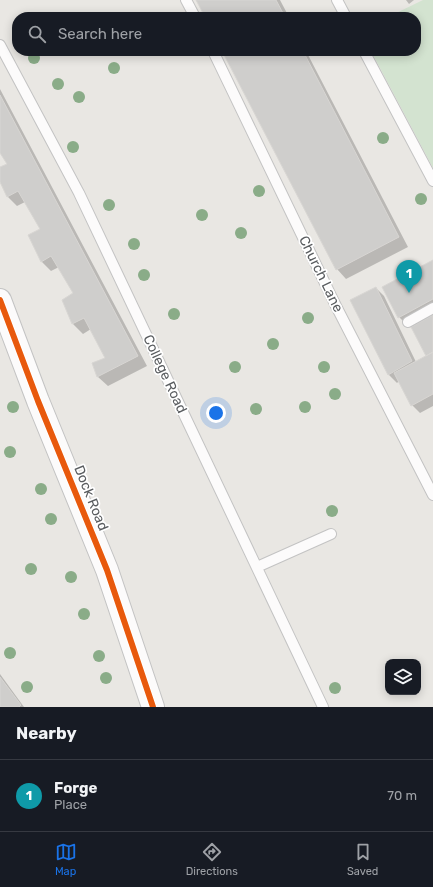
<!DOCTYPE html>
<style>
:root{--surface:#171b24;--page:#20242c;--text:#f1f3f6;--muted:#9ea1a6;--line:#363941;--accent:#1a73e8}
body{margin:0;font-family:Rubik,sans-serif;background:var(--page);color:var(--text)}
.controls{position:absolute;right:12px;bottom:12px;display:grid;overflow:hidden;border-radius:8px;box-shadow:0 2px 10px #0003}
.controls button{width:36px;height:36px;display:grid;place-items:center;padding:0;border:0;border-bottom:1px solid var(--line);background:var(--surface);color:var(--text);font:20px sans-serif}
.you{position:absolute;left:216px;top:413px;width:14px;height:14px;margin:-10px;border:3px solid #fff;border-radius:50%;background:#1a73e8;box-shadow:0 0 0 6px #1a73e833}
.badge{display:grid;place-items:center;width:26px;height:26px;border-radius:50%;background:var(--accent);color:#fff;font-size:13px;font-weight:700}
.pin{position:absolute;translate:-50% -33px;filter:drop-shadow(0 1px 2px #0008)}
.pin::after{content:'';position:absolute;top:21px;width:14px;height:12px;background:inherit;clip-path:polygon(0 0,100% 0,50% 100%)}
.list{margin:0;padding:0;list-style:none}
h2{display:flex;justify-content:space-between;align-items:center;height:52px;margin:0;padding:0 16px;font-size:17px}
h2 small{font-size:13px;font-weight:400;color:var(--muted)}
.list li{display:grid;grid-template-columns:26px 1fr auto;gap:12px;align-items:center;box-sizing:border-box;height:72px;padding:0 16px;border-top:1px solid var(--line)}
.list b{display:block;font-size:15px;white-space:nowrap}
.list p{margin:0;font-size:13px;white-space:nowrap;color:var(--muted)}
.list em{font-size:13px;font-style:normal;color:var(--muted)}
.icon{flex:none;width:22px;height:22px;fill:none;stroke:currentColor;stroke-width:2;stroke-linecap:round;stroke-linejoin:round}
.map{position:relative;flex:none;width:433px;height:707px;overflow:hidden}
.search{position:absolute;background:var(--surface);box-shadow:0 2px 10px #0003;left:12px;right:12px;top:12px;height:44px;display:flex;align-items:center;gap:10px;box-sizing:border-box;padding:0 14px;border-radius:16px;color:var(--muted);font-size:15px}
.sheet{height:124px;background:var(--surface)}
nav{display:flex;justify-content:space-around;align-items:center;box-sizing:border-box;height:56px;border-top:1px solid var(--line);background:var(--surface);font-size:11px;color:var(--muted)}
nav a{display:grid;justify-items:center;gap:2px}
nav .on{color:var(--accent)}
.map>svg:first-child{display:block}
</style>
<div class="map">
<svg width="433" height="707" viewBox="0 0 433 707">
<rect width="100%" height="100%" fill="#e9e7e3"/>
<path fill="#d3e3d0" d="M423,0H433V168L371,51H416V17H388Z"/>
<path fill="#0003" d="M197,0H280L289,17H206Z
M406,0H414L409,4Z
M223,51H306L408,247L346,279L337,269Z
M0,89L147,366L108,386L98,377L93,363L106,358L91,329L83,334L73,324L64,300L75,294L59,267L51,271L42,262L30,235L41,229L25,202L17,206L8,197L0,179V169L8,165L0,151Z
M433,261V311L407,325L399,317Z
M376,288L384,296L416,362L428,356L433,316V406L420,413L412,405L399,381L397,383L389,375L351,301Z
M0,674L24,707H0Z"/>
<path fill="#cfcecc" stroke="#d8d6d3" d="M196,0H276L285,17H205Z
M222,51H303L399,237L336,270Z
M0,95L138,356L97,377L92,363L105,358L84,318L72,324L62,300L73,293L51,256L41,262L28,235L40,229L18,191L7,197L0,182V167L7,164L0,153Z
M433,260V299L398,318L382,287Z
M376,287L412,361L388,375L350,300Z
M433,315V352L426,356L411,327Z
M433,352V394L411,406L394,373Z
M0,677L21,705L19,707H0Z"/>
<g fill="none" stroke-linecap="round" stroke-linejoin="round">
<g stroke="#c3c3c3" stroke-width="12">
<path id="service" d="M186,0L195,17
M337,0L346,17
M0,45L79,193L323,707
M213,51L335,304L433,495
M364,51L433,181
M408,322L433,308
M257,567L331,534"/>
</g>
<g stroke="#c3c3c3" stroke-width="24">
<path id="tertiary" d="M0,300L38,401L107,570L153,707"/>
</g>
<use href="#service" stroke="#fcfbfb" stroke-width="10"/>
<use href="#tertiary" stroke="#fcfbfb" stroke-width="22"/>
<g stroke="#fff" stroke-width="8">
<path id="cycleway" d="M0,300L38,401L107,570L153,707"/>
</g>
<use href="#cycleway" stroke="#e8590c" stroke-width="6"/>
</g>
<g fill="#8aac88">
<circle cx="34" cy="58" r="6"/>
<circle cx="114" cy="68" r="6"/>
<circle cx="58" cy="84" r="6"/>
<circle cx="79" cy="97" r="6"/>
<circle cx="383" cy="138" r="6"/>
<circle cx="73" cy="147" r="6"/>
<circle cx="259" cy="191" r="6"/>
<circle cx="421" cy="199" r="6"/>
<circle cx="109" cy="205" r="6"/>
<circle cx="202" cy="215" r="6"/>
<circle cx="241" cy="233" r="6"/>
<circle cx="134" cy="244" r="6"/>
<circle cx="144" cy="275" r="6"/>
<circle cx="174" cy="314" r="6"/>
<circle cx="308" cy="318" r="6"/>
<circle cx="273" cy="344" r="6"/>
<circle cx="235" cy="367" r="6"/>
<circle cx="324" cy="367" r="6"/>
<circle cx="335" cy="394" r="6"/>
<circle cx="13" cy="407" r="6"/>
<circle cx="305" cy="407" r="6"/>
<circle cx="256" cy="409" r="6"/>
<circle cx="10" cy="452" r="6"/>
<circle cx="41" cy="489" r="6"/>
<circle cx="332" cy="511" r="6"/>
<circle cx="51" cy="519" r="6"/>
<circle cx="31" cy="569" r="6"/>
<circle cx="71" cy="577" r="6"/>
<circle cx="84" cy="614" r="6"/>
<circle cx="10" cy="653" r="6"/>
<circle cx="99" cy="656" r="6"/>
<circle cx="106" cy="678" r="6"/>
<circle cx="27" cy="687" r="6"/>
<circle cx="335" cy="688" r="6"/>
</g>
<g text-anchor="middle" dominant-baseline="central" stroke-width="3.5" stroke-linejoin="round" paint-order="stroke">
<g font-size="14" fill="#5a5d60" stroke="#fff">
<text transform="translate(321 274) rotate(64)">Church Lane</text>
<text transform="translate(165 374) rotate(65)">College Road</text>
<text transform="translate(91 498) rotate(68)">Dock Road</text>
</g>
</g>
</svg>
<div class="controls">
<button><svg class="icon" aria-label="layers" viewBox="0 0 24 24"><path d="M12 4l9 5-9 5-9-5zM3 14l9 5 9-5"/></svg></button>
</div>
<div class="you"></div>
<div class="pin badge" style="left:409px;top:293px;background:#0f9aa8">1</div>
<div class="search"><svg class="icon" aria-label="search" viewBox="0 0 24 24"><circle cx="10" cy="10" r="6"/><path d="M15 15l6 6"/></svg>Search here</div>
</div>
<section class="sheet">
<h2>Nearby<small></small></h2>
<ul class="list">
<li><span class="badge" style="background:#0f9aa8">1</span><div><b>Forge</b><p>Place</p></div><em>70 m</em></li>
</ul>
</section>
<nav>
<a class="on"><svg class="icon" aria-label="map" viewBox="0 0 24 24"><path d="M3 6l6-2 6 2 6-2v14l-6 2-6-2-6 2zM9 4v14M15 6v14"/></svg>Map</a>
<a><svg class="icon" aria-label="directions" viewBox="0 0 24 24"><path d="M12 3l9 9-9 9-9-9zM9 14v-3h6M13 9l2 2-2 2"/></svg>Directions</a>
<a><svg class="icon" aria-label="saved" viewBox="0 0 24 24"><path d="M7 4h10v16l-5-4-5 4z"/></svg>Saved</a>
</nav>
